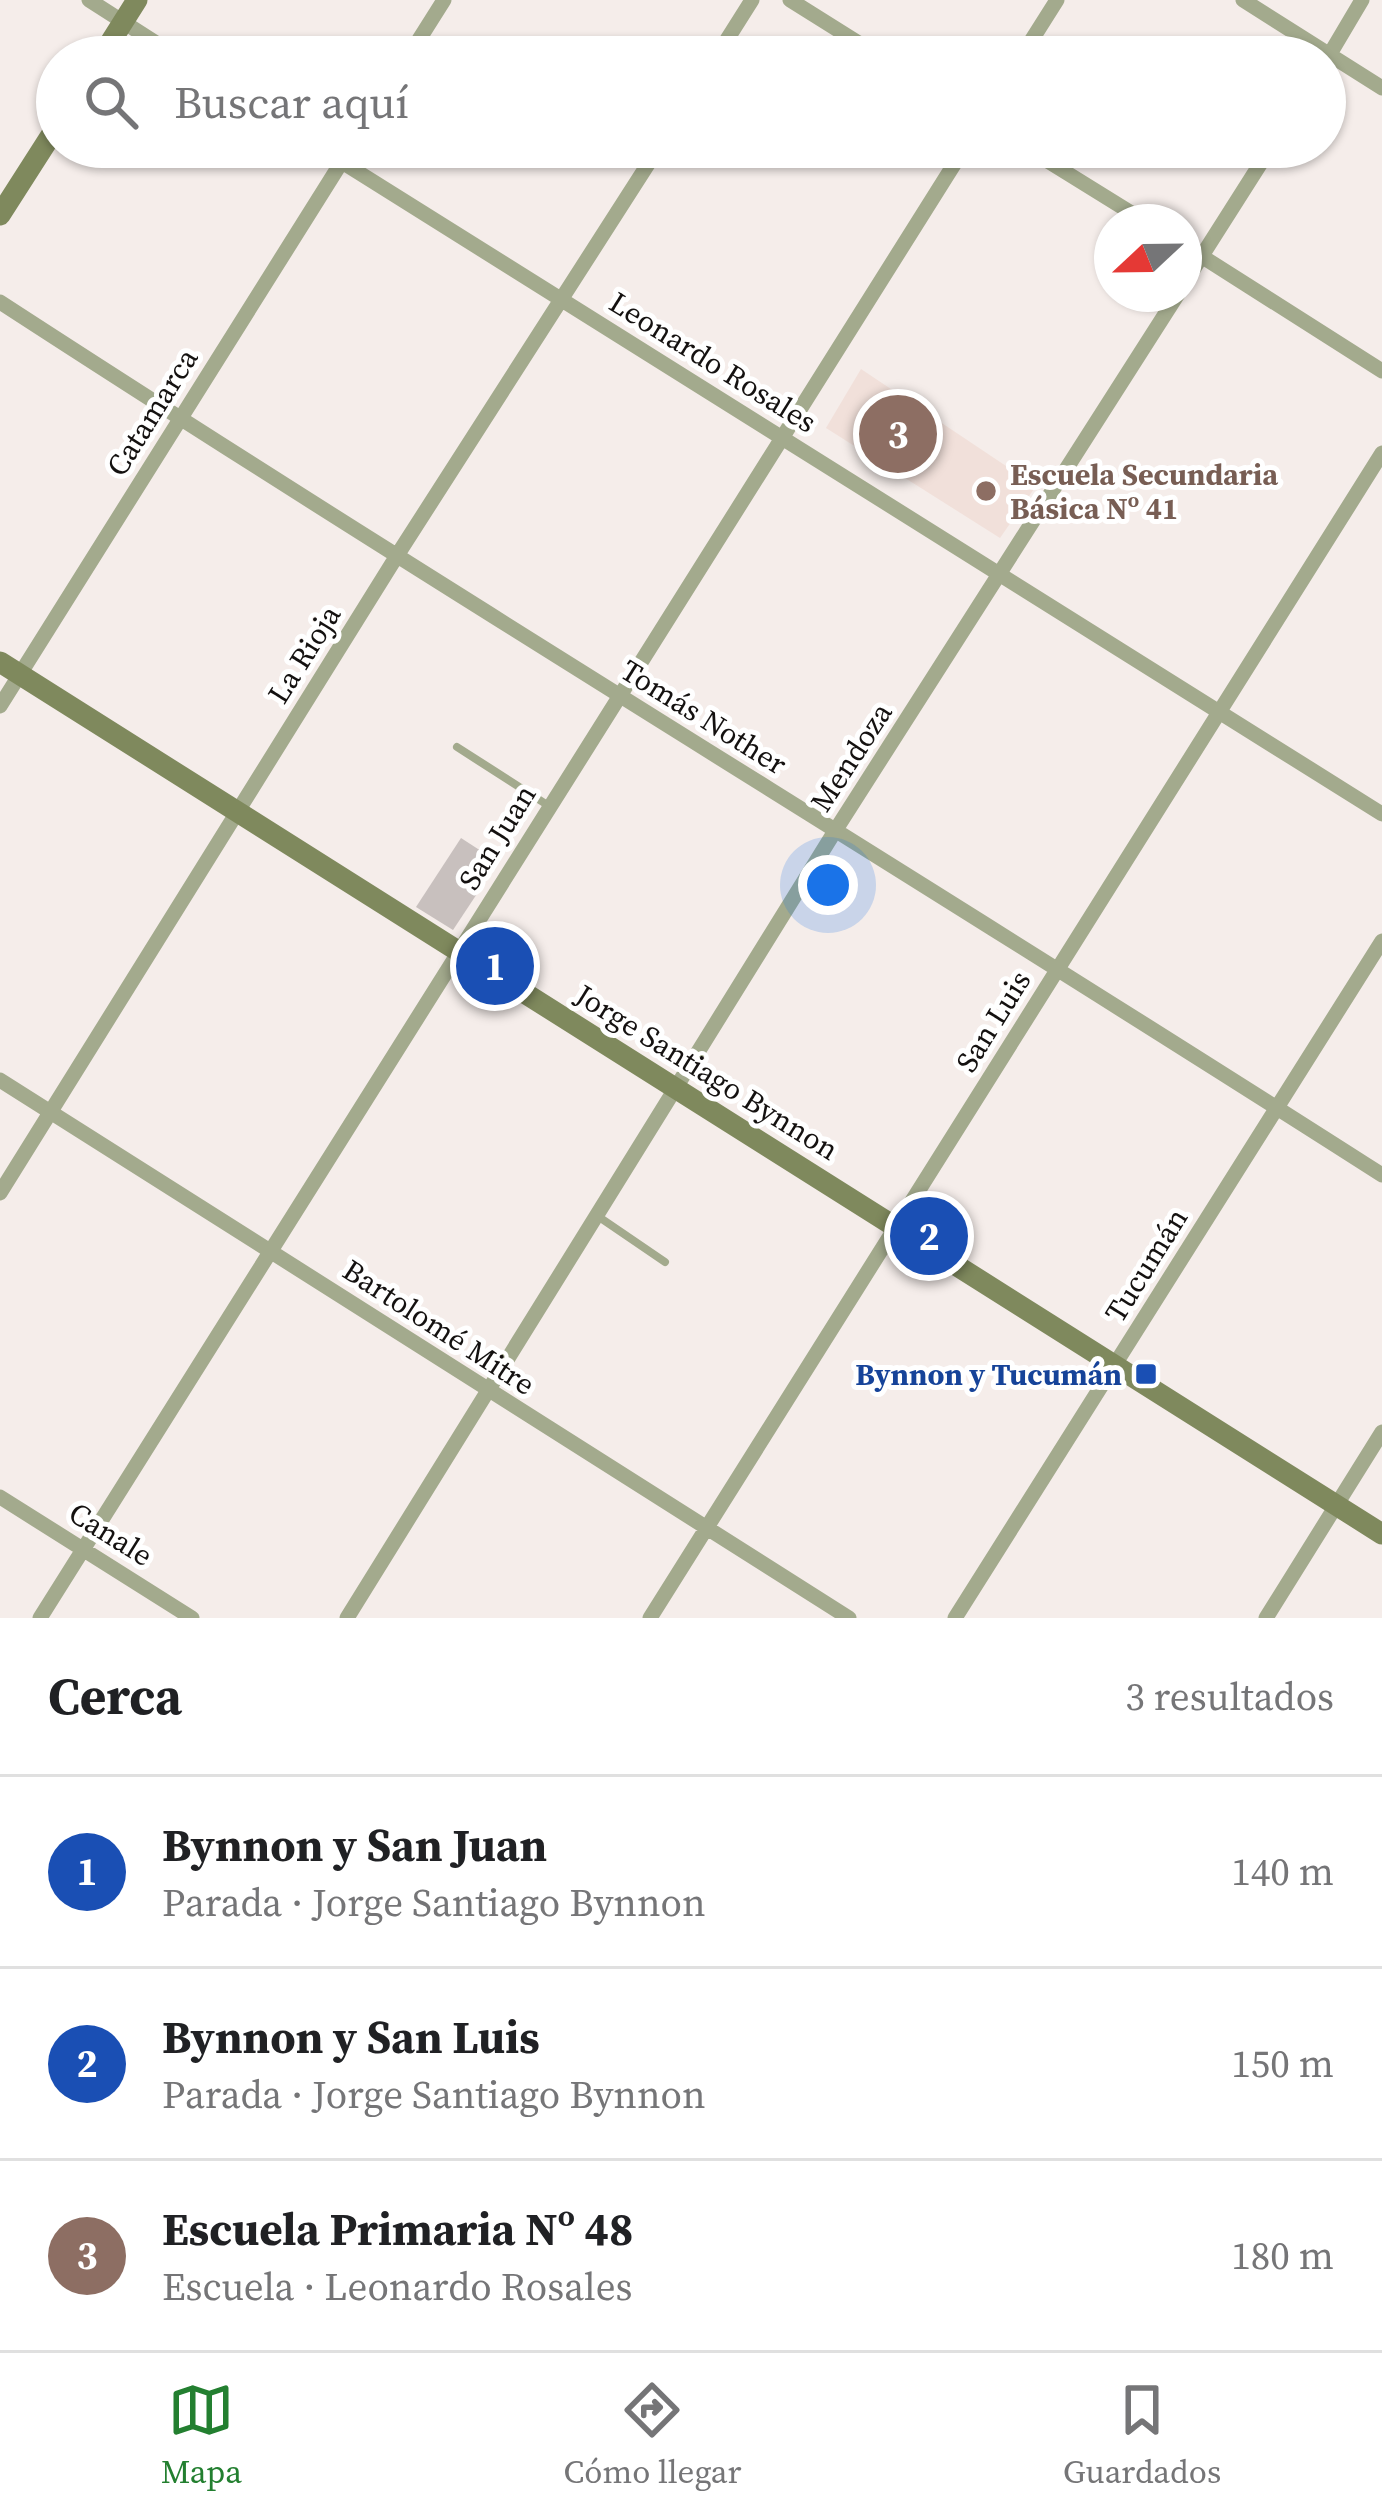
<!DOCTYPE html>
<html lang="es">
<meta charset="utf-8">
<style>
:root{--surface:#fff;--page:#f2f2f2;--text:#202124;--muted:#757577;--line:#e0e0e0;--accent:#237f30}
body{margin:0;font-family:"Source Serif 4",serif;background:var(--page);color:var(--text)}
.compass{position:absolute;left:1094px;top:204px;width:108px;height:108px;border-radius:50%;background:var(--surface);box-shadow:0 3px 9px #0004;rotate:248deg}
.you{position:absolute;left:828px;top:885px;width:42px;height:42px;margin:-30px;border:9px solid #fff;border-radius:50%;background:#1a73e8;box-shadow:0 0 0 18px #1a73e833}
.badge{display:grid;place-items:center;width:78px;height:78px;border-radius:50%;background:var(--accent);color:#fff;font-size:39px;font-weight:700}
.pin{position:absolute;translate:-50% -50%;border:6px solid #fff;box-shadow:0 3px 12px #0006}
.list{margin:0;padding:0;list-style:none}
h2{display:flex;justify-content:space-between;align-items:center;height:156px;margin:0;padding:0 48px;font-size:51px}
h2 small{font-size:39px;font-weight:400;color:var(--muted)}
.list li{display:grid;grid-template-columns:78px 1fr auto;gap:36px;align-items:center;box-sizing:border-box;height:192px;padding:0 48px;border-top:3px solid var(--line)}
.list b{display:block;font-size:45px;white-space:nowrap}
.list p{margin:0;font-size:39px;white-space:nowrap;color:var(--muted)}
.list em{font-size:39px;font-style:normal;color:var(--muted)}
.icon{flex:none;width:66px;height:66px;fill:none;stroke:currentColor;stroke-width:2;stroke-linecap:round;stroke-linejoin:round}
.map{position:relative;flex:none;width:1382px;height:1618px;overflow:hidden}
.search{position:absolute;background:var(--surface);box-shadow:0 3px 9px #0004;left:36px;right:36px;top:36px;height:132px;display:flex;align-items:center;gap:30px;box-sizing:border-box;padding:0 42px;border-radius:66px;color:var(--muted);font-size:45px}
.sheet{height:732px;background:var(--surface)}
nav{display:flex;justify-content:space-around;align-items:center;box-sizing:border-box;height:168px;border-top:3px solid var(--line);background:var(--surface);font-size:33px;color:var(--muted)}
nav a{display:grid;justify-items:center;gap:6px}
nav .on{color:var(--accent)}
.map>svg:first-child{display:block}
</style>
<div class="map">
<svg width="1382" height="1618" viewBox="0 0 1382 1618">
<rect width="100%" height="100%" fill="#f5edea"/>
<path fill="#f1e0da" d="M861,369L1036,486L1000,538L826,428Z"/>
<path fill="#c8c0be" d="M461,838L498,862L453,930L416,907Z"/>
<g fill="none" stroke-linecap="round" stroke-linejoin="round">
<path stroke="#a3aa8d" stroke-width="8" d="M457,747L549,806
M599,1217L665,1262"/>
<path stroke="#a3aa8d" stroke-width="15" d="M89,0L178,57
M790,0L881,57
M1243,0L1382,88
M408,57L444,0
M716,57L752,0
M1021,57L1057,0
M1327,59L1362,0
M318,147L1382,814
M1025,147L1146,222
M1184,245L1382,371
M1184,284L1271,147
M0,302C457,599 923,881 1382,1175
M0,706L351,147
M0,1080L849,1618
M0,1193L398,554L659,147
M0,1497L192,1618
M40,1618L965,147
M347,1618L835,831L1178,294
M650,1618L1382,453
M955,1618L1382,941
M1266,1618L1382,1432"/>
<path stroke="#7f895d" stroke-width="21" d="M101,57L137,0
M0,215L57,126
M0,662L1382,1534"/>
</g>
<circle fill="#8d6e63" stroke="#fff" stroke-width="4.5" cx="986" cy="491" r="12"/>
<rect fill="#1a4fb4" stroke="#fff" stroke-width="4.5" x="1134" y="1362" width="24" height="24" rx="6"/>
<g text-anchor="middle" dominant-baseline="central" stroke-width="10" stroke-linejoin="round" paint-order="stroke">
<g font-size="30" fill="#141110" stroke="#fff">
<text transform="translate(713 362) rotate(32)">Leonardo Rosales</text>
<text transform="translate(152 412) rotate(-58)">Catamarca</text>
<text transform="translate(304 654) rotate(-58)">La Rioja</text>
<text transform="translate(704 717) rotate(32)">Tomás Nother</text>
<text transform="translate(851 757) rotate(-57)">Mendoza</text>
<text transform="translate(497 837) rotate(-58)">San Juan</text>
<text transform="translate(993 1021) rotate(-58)">San Luis</text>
<text transform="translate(707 1072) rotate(32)">Jorge Santiago Bynnon</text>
<text transform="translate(1146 1265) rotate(-58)">Tucumán</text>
<text transform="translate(439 1327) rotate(33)">Bartolomé Mitre</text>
<text transform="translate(111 1534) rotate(32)">Canale</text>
</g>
<g font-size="30" font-weight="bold" fill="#785e54" stroke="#fff" text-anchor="start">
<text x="1010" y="474">Escuela Secundaria<tspan x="1010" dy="34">Básica Nº 41</tspan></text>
</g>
<g font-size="30" font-weight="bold" fill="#164399" stroke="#fff" text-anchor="end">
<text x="1122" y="1374">Bynnon y Tucumán</text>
</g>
</g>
</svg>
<svg class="compass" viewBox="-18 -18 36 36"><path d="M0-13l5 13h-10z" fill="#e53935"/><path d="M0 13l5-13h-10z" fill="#757577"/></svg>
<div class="you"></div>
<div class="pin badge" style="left:495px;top:966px;background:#1a4fb4">1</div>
<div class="pin badge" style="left:929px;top:1236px;background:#1a4fb4">2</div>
<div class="pin badge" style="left:898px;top:434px;background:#8d6e63">3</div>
<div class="search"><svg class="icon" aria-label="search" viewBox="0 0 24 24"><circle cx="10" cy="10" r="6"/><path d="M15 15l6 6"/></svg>Buscar aquí</div>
</div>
<section class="sheet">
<h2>Cerca<small>3 resultados</small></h2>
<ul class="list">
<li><span class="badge" style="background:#1a4fb4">1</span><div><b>Bynnon y San Juan</b><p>Parada · Jorge Santiago Bynnon</p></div><em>140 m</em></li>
<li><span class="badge" style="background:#1a4fb4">2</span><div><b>Bynnon y San Luis</b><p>Parada · Jorge Santiago Bynnon</p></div><em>150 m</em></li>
<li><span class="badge" style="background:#8d6e63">3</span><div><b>Escuela Primaria Nº 48</b><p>Escuela · Leonardo Rosales</p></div><em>180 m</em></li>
</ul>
</section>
<nav>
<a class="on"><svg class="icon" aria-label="map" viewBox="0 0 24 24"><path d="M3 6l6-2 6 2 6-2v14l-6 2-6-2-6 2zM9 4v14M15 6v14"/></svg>Mapa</a>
<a><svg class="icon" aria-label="directions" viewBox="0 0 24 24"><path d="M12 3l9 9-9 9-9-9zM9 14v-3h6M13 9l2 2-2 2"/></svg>Cómo llegar</a>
<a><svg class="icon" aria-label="saved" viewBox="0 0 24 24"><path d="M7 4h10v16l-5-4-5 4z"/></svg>Guardados</a>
</nav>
